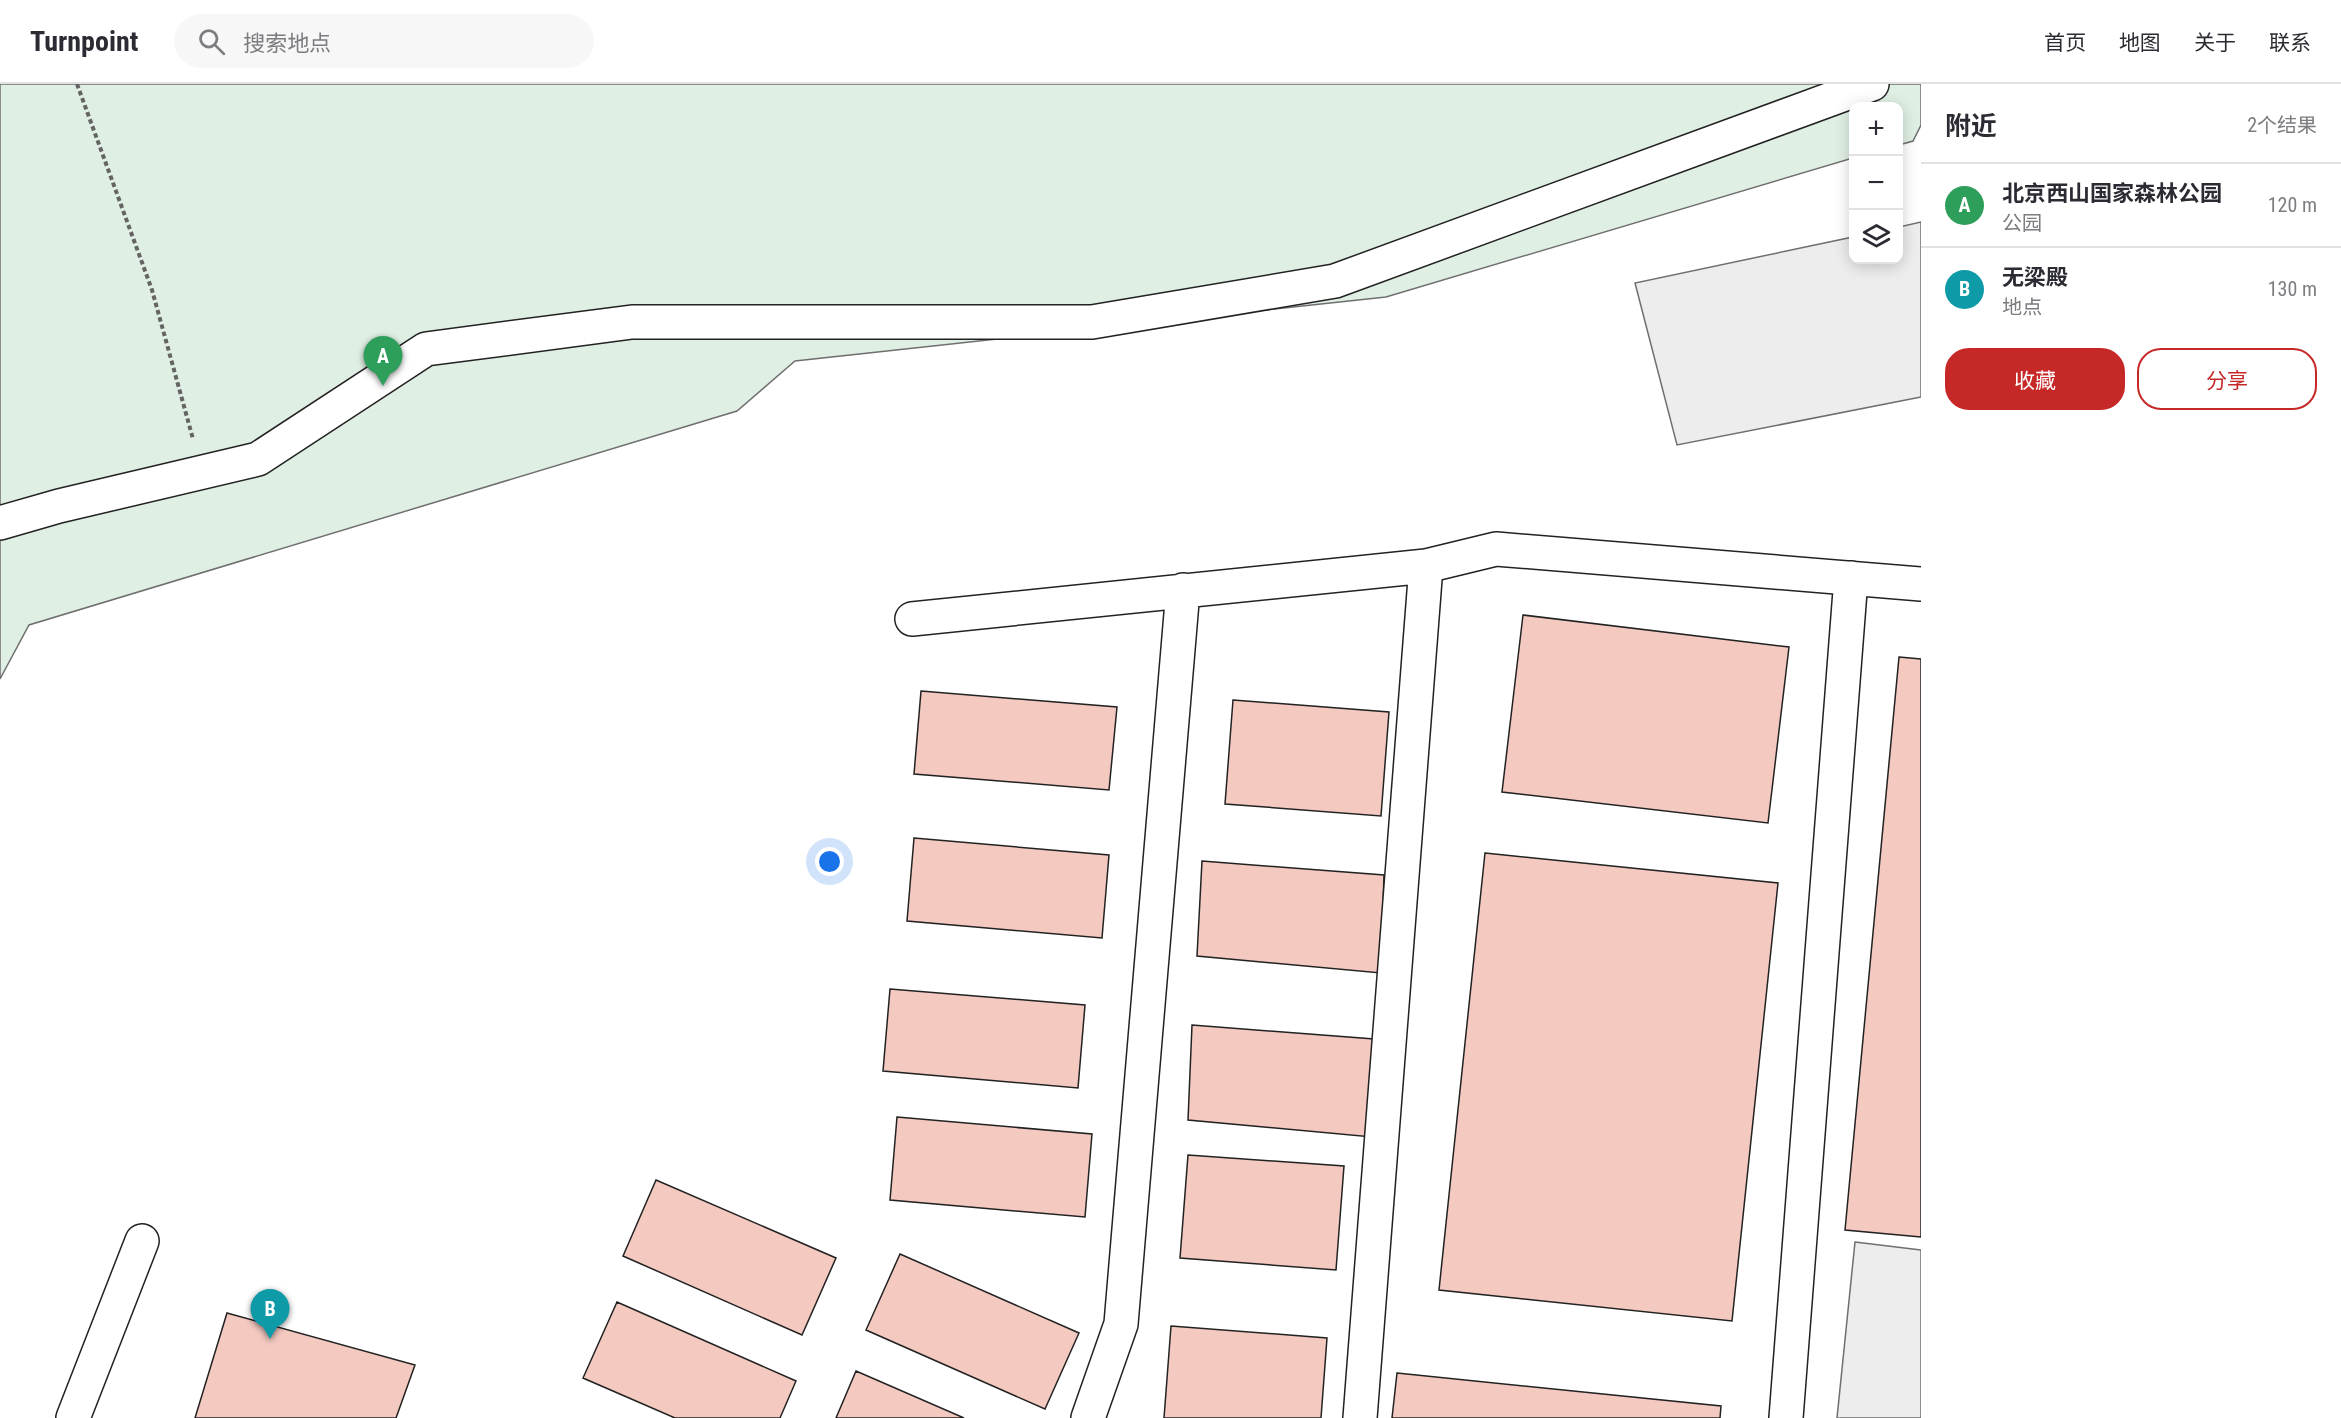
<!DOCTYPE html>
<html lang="zh">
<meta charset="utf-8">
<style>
:root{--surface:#fff;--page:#f7f7f7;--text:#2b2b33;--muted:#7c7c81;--line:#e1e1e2;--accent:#c62828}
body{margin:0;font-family:"Roboto Condensed","Noto Sans SC",sans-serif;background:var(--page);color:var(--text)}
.controls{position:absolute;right:18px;top:18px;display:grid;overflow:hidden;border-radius:12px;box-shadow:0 3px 15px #0003}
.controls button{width:54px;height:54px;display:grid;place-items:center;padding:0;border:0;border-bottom:2px solid var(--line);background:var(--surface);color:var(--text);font:30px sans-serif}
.you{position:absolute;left:830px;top:778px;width:21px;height:21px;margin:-15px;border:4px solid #fff;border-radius:50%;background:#1a73e8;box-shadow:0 0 0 9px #1a73e833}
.badge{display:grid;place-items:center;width:39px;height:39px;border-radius:50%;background:var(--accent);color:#fff;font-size:20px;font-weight:700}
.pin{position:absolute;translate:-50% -50px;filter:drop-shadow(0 2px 3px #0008)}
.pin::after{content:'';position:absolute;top:32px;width:21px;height:18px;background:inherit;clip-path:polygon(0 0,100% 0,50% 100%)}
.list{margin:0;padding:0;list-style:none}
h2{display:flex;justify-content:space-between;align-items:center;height:78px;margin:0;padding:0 24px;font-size:26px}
h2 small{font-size:20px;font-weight:400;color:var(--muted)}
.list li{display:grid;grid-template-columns:39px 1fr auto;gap:18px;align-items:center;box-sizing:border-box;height:84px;padding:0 24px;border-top:2px solid var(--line)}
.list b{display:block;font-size:22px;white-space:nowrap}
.list p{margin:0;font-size:20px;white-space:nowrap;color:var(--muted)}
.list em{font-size:20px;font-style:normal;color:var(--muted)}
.actions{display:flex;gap:12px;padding:18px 24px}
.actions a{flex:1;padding:14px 0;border:2px solid var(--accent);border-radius:24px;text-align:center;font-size:21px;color:var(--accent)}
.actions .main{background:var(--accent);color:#fff}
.icon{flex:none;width:33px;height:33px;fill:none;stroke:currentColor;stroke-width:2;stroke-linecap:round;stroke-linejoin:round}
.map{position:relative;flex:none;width:1921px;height:1334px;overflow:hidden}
header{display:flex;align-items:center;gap:36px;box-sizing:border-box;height:84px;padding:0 30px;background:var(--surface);border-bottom:2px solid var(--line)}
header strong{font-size:28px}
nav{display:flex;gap:33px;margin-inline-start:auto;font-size:21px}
.search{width:420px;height:54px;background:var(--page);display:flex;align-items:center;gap:15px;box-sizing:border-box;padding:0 21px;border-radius:33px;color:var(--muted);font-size:22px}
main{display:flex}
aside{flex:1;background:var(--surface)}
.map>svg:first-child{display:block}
</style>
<header>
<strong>Turnpoint</strong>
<div class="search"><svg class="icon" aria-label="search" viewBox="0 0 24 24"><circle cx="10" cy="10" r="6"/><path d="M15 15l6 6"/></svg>搜索地点</div>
<nav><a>首页</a><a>地图</a><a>关于</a><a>联系</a></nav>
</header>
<main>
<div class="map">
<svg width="1921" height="1334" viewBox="0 0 1921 1334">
<rect width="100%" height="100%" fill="#fff"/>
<path fill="#e0efe3" stroke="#6f6f6f" stroke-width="1.5" d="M0,0H1921V41L1913,57L1899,61L1898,22H1854L1853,74L1386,213L795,277L737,327L29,541L0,595Z"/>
<path fill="#ededed" stroke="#6f6f6f" stroke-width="1.5" d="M1921,138V313L1677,361L1635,199L1853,153L1854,176H1898L1899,143Z
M1855,1158L1921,1166V1334H1837Z"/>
<path fill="#f3c9c0" stroke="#222" stroke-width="1.5" d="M1523,531L1789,563L1768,739L1502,708Z
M1899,573L1921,575V1153L1845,1146Z
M921,607L1117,623L1109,706L914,690Z
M1233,616L1389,628L1381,732L1225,720Z
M914,754L1109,771L1102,854L907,837Z
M1485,769L1778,799L1732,1237L1439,1206Z
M1202,777L1384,791L1381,889L1197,872Z
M890,905L1085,921L1078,1004L883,987Z
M1192,941L1374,955L1372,1053L1188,1036Z
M897,1033L1092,1050L1085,1133L890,1116Z
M1188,1071L1344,1082L1336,1186L1180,1174Z
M656,1096L836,1174L802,1251L623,1172Z
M900,1170L1079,1249L1045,1325L866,1246Z
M617,1218L796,1297L780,1334H675L583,1294Z
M227,1229L415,1281L396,1334H195Z
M1171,1242L1327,1254L1321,1334H1164Z
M856,1287L964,1334H836Z
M1397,1289L1721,1322L1720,1334H1392Z"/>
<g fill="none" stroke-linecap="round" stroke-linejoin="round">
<g stroke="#222" stroke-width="36">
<path id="minor" d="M0,439L59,422L258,375L426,265L632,238H1092L1335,197L1872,0
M912,535L1426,482L1496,465L1921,500
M73,1334L142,1157
M1088,1334L1121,1240L1183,506
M1360,1334L1426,482
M1786,1334L1851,494"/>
</g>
<path stroke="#646464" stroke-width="4" stroke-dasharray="4.5 3" stroke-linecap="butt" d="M77,0L152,206L193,355"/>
<use href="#minor" stroke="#fff" stroke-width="33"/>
</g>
</svg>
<div class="controls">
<button>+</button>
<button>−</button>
<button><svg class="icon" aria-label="layers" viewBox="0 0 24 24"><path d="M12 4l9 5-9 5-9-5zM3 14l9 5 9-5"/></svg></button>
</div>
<div class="you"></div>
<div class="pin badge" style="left:383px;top:302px;background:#2e9e5b">A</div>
<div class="pin badge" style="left:270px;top:1255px;background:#0f9aa8">B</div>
</div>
<aside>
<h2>附近<small>2个结果</small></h2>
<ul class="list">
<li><span class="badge" style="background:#2e9e5b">A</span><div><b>北京西山国家森林公园</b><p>公园</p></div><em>120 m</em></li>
<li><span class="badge" style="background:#0f9aa8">B</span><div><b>无梁殿</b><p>地点</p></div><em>130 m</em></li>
</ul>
<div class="actions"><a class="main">收藏</a><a>分享</a></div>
</aside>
</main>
